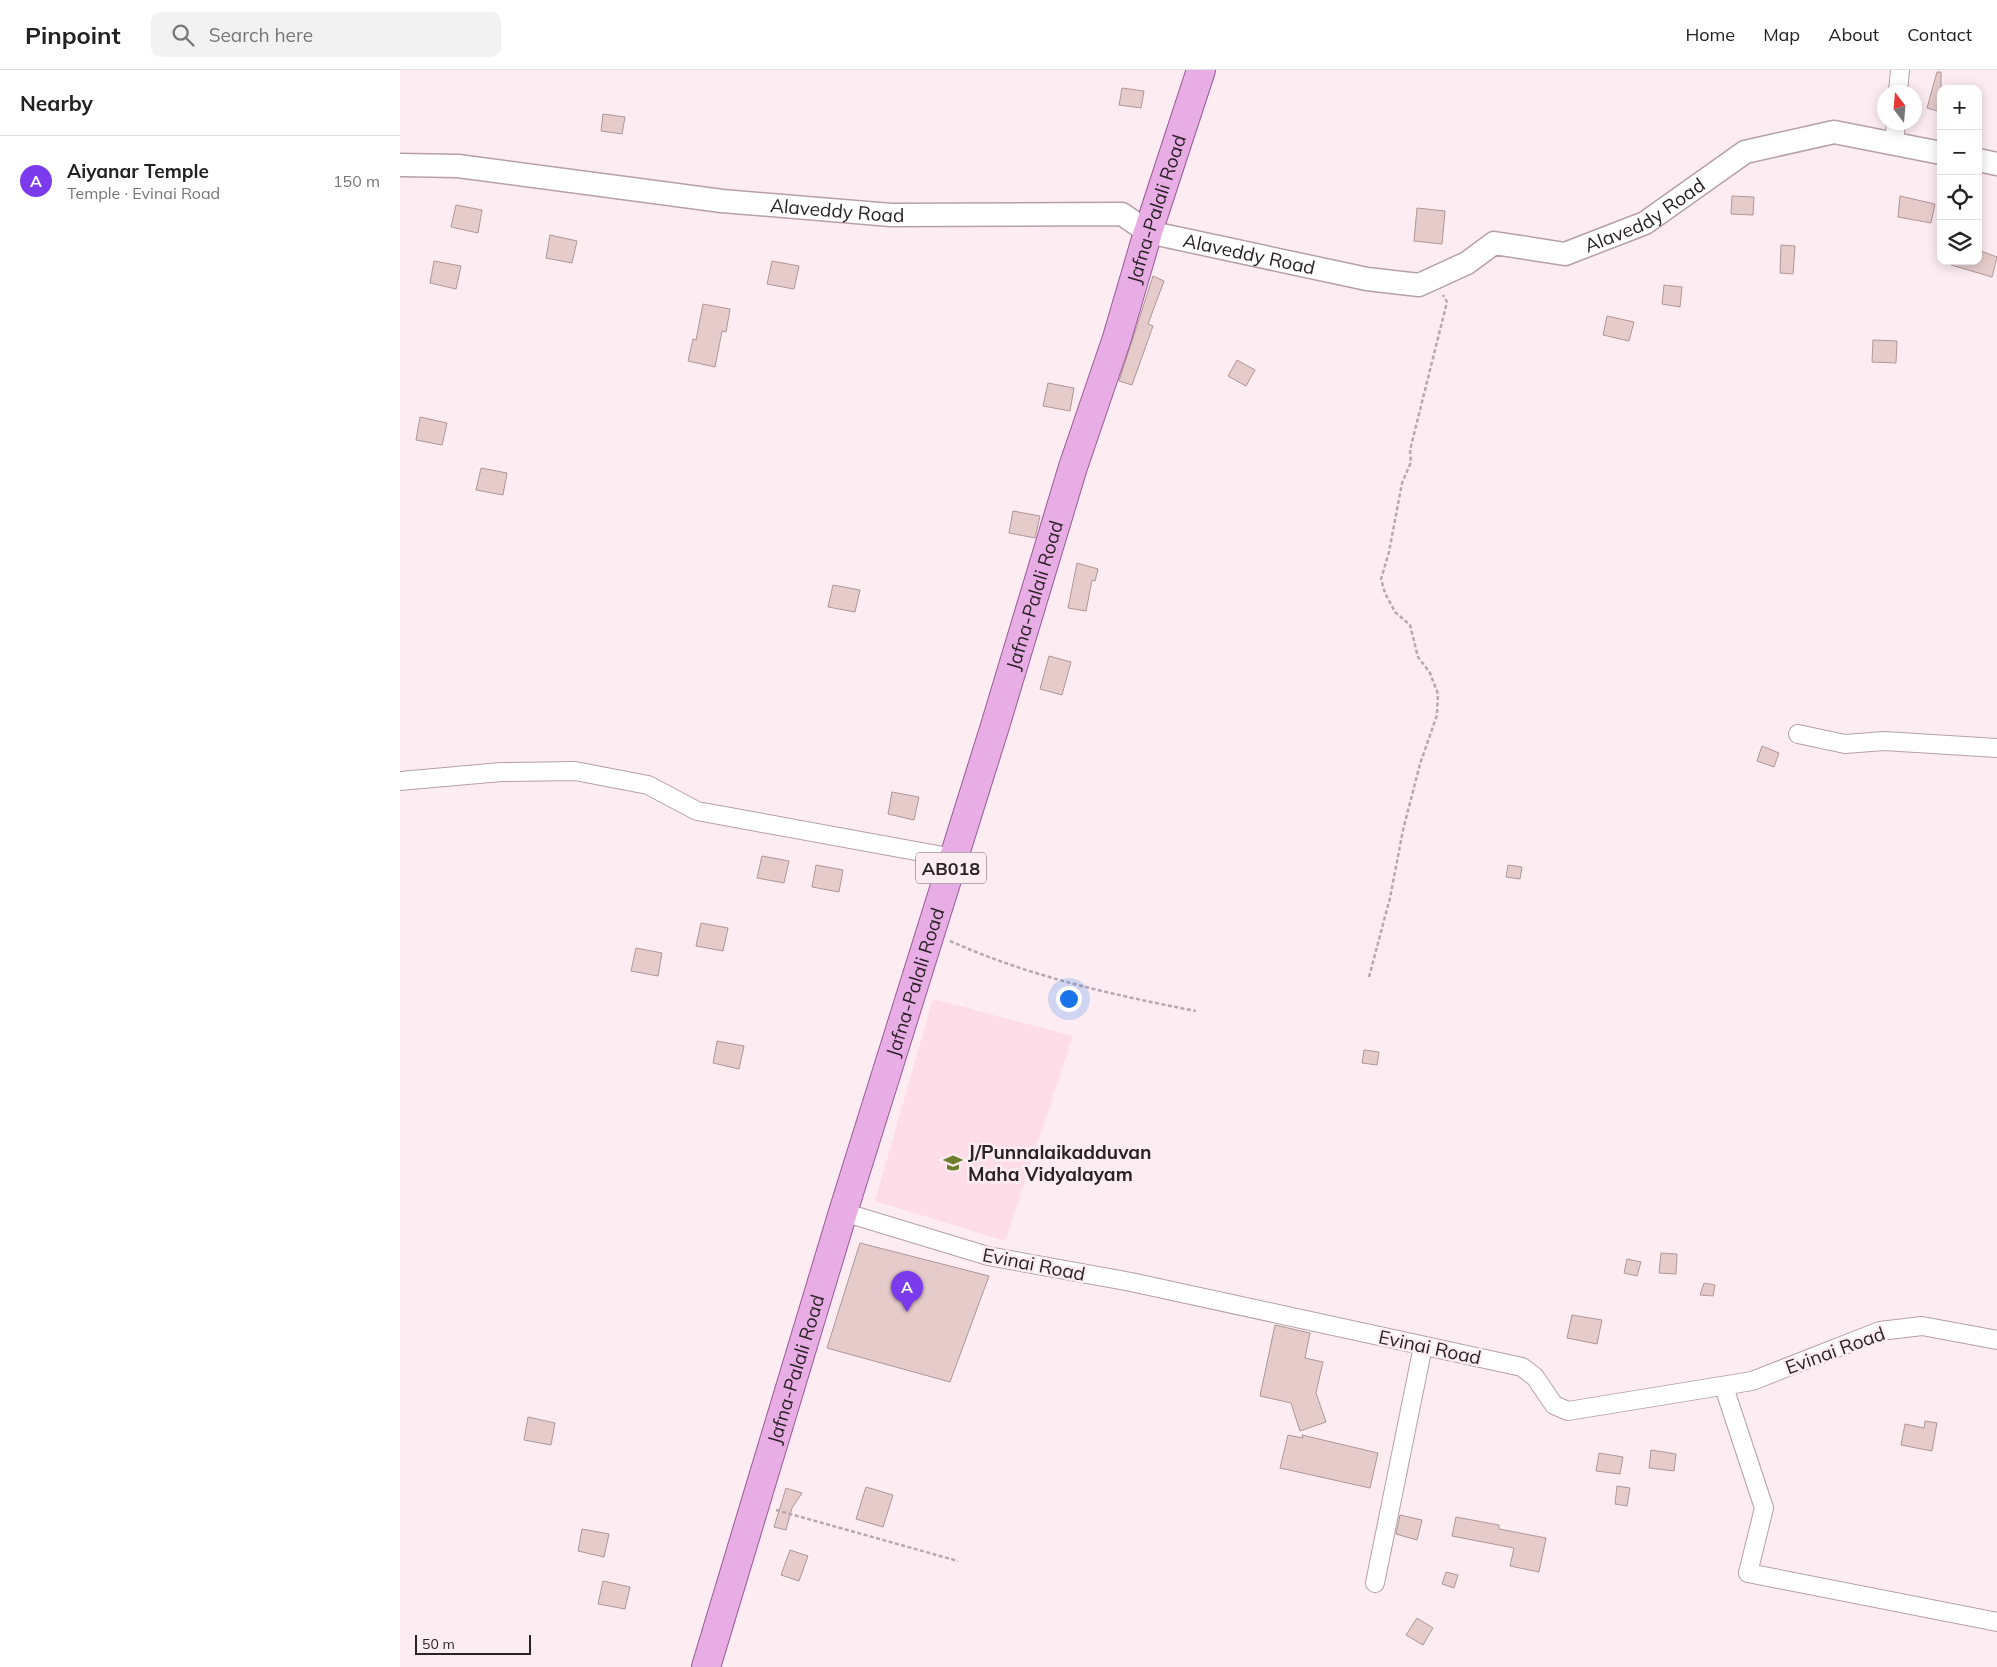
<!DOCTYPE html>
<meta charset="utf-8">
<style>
:root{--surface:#fff;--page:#f2f2f2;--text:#222;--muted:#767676;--line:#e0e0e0;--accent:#7c3aed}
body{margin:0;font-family:Mulish,sans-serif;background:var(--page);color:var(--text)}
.controls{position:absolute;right:15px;top:15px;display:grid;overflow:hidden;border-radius:10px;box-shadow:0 2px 12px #0003}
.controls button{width:45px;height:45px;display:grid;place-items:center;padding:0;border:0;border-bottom:1px solid var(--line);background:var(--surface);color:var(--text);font:25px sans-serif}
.compass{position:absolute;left:1477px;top:15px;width:45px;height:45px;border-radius:50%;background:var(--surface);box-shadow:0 2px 12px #0003;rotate:344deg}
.scale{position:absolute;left:15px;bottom:12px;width:116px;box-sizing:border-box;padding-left:5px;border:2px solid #2b2226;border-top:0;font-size:14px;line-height:18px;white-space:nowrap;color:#2b2226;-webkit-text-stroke:4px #fdedf3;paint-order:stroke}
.you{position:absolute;left:668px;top:928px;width:18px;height:18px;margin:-12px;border:4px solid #fff;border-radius:50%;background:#1a73e8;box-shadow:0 0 0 8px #1a73e833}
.badge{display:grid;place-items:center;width:32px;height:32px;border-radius:50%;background:var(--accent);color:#fff;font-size:16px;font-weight:700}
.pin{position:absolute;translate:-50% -41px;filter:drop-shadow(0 1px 2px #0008)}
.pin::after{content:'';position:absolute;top:26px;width:18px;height:15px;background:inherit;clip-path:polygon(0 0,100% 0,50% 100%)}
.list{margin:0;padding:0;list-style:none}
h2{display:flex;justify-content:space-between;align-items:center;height:65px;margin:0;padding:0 20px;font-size:21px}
h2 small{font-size:16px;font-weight:400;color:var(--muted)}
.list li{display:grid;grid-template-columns:32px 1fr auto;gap:15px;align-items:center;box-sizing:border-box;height:90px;padding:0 20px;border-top:1px solid var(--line)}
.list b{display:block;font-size:19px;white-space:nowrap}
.list p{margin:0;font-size:16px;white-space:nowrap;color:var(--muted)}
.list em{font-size:16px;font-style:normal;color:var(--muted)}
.icon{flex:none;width:28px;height:28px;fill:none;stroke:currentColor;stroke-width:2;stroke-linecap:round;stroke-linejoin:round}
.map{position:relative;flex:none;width:1597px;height:1597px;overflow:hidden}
header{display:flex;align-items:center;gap:30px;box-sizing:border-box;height:70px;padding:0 25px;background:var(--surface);border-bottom:1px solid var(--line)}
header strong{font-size:24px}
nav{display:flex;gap:28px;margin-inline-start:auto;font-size:18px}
.search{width:350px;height:45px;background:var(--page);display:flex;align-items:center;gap:12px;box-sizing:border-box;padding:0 18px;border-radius:10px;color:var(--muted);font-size:19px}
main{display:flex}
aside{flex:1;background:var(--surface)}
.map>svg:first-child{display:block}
</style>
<header>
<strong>Pinpoint</strong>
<div class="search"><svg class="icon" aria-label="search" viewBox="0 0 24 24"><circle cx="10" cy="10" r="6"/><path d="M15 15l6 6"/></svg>Search here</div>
<nav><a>Home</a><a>Map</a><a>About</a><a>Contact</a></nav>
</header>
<main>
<aside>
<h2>Nearby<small></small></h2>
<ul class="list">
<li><span class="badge">A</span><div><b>Aiyanar Temple</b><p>Temple · Evinai Road</p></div><em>150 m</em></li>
</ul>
</aside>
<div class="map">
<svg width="1597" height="1597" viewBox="0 0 1597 1597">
<rect width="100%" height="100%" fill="#fdedf3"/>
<path fill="#fedce8" d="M533,929L673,966L605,1171L475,1131Z"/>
<path fill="#e6cbcb" stroke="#af9696" d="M1537,2H1541V42L1527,38Z
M722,18L744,21L741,38L719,35Z
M203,44L225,47L222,64L201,61Z
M1332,126L1354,127L1353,145L1331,144Z
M1500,126L1535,134L1531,153L1498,147Z
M56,135L82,140L78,163L51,157Z
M1017,138L1045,141L1042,174L1014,171Z
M150,165L177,171L172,193L146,188Z
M1381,175L1395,176L1393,204L1380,203Z
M1578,180L1597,187L1592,207L1551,195L1552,191H1578Z
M34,191L61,196L56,219L30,213Z
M372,191L399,196L394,219L367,214Z
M753,206L764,211L748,254L753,256L732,315L719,311Z
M1264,215L1282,217L1280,237L1262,234Z
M303,234L330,239L326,262L322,261L315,297L288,291L293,269L296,270Z
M1207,246L1234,252L1229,271L1203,265Z
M1473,270L1497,271L1496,293L1472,292Z
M837,290L855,300L846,316L828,306Z
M648,313L674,318L670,341L643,336Z
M20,347L47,353L42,375L16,370Z
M81,398L107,403L103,425L76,420Z
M613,441L640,446L635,468L609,463Z
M677,493L698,499L695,511L692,510L686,541L668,538Z
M433,515L460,520L455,542L428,537Z
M649,586L671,592L662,625L640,619Z
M1362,676L1379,683L1374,697L1357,691Z
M492,722L519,727L514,750L488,744Z
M362,786L389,791L384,813L357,808Z
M416,795L443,800L439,822L412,817Z
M1108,795L1122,797L1120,809L1106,807Z
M301,853L328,858L323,881L296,876Z
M236,878L262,883L258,906L231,901Z
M317,971L344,976L339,999L313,993Z
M964,980L979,982L977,995L962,993Z
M460,1173L589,1206L550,1312L427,1278Z
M1261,1183L1277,1184L1276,1204L1259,1203Z
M1227,1189L1241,1192L1237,1206L1224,1203Z
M1304,1213L1315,1215L1313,1226L1300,1225Z
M1172,1245L1202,1250L1197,1274L1167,1268Z
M875,1255L910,1263L905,1288L923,1292L916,1323L926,1352L900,1361L891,1333L860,1326Z
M128,1347L155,1353L151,1375L124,1370Z
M1525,1351L1537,1353L1532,1381L1501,1375L1505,1354L1524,1358Z
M888,1365L903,1368L902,1365L978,1383L970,1418L880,1398Z
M1251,1380L1276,1384L1274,1401L1249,1398Z
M1199,1383L1223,1387L1220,1404L1196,1401Z
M1217,1416L1230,1418L1227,1436L1215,1434Z
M466,1417L493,1425L483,1457L456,1449Z
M386,1418L402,1423L392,1438L386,1460L374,1457Z
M1000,1445L1022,1450L1017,1470L996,1464Z
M1056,1447L1099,1455V1459L1146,1468L1139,1502L1110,1496L1114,1478L1052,1466Z
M182,1459L209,1464L204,1487L178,1481Z
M390,1480L408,1486L399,1511L381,1505Z
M1046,1502L1058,1505L1054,1518L1042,1514Z
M203,1511L230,1517L225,1539L198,1534Z
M1017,1548L1033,1558L1023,1575L1006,1565Z"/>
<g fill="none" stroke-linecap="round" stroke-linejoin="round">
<g stroke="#b79fa8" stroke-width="20">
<path id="minor" d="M1498,22L1500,0
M1494,74L1496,52
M1398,664L1445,674L1484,671L1597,678
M0,711L101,702L175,701L248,715L297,741L554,788
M443,1142L588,1186L731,1212L1122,1297L1135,1307L1154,1335L1168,1341L1352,1311L1480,1261L1522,1256L1597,1270
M1324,1317L1364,1438L1348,1503L1597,1552
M975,1513L1023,1276"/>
</g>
<g stroke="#b79fa8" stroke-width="25">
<g id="tertiary">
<path d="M1578,90L1597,94"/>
<path id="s1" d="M0,95L58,96L322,131L491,145L722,144L748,162L967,209L1019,215L1067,193L1094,173L1165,184L1245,153L1345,82L1434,62L1541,83"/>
</g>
</g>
<g stroke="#9b5996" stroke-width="30">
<g id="primary">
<path id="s2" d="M306,1597L443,1142L595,656L673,397L717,268L748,162L801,0"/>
</g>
</g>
<path stroke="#b6a8ae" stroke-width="2.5" stroke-dasharray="4 2.5" stroke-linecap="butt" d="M550,871C628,906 713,925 796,941
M969,907L990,828L1003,760L1020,694L1037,645L1038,624L1030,603L1018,587L1010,555L995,542L985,523L981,509L989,482L1002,413L1011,392L1010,380L1047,232L1043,225
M376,1440L558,1491"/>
<use href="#minor" stroke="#fff" stroke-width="18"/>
<use href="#tertiary" stroke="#fff" stroke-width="22"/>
<use href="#primary" stroke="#e7ade4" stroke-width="28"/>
</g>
<defs>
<g id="school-bare" transform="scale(1.5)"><path d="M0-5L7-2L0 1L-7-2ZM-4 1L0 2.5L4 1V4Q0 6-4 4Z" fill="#6c7d2c" stroke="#fdedf3" stroke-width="2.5" paint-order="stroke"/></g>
</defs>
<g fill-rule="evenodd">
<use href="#school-bare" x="553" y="1093"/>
</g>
<g text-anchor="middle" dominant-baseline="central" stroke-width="5" stroke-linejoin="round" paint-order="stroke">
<rect fill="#fdedf3" stroke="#6a5f64" stroke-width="1" x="516" y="782.5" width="70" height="31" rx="4"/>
<g font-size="18" font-weight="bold" fill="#2b2226">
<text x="551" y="798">AB018</text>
</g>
<g font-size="19" fill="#2b2226" stroke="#fdedf3">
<text stroke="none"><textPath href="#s1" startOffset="440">Alaveddy Road</textPath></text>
<text stroke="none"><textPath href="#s2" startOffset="1526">Jafna-Palali Road</textPath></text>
<text stroke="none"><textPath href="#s1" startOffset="1280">Alaveddy Road</textPath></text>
<text stroke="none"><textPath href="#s1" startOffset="860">Alaveddy Road</textPath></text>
<text stroke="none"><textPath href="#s2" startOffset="1121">Jafna-Palali Road</textPath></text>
<text stroke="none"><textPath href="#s2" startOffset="716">Jafna-Palali Road</textPath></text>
<text transform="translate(634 1194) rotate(11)">Evinai Road</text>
<text transform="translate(1030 1277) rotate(12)">Evinai Road</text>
<text transform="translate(1435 1280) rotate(-20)">Evinai Road</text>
<text stroke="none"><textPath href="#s2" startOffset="311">Jafna-Palali Road</textPath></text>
</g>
<g font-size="19" font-weight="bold" fill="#2b2226" stroke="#fdedf3" text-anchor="start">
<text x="568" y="1082">J/Punnalaikadduvan<tspan x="568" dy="22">Maha Vidyalayam</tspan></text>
</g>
</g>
</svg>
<div class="controls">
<button>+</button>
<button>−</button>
<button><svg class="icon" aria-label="locate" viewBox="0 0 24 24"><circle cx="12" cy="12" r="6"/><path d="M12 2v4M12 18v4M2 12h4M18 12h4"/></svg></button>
<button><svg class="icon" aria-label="layers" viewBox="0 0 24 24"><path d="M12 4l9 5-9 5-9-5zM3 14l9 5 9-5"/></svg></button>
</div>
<svg class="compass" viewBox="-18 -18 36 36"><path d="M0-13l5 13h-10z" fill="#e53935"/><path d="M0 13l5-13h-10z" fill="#767676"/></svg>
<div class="scale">50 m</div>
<div class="you"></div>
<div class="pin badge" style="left:507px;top:1242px">A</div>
</div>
</main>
